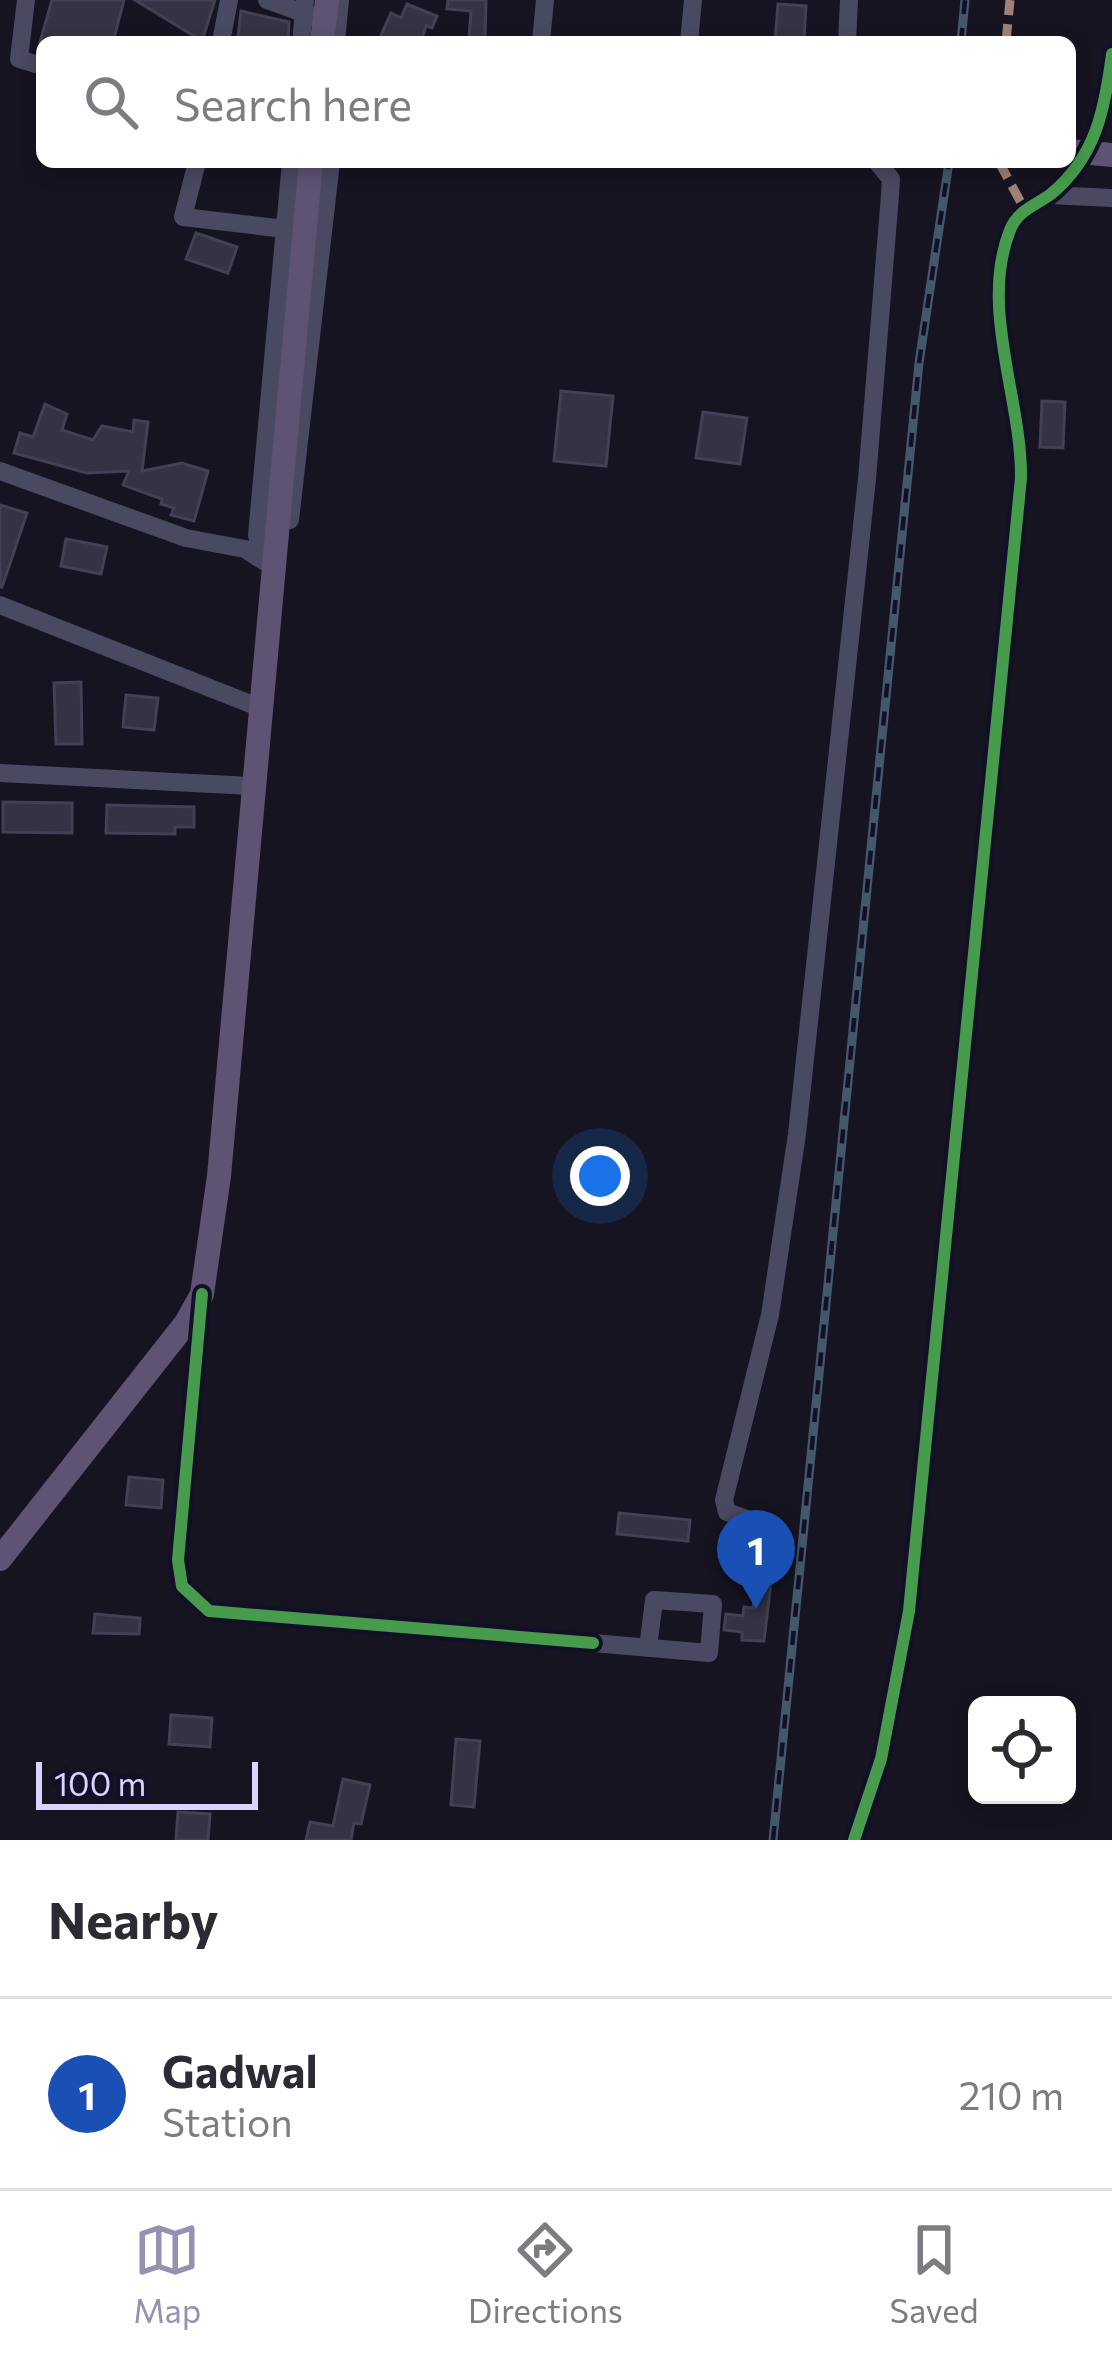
<!DOCTYPE html>
<style>
:root{--surface:#fff;--page:#f7f7f7;--text:#2b2b33;--muted:#7c7c81;--line:#e1e1e2;--accent:#9591b1}
body{margin:0;font-family:Commissioner,sans-serif;background:var(--page);color:var(--text)}
.controls{position:absolute;right:36px;bottom:36px;display:grid;overflow:hidden;border-radius:18px;box-shadow:0 6px 18px #0003}
.controls button{width:108px;height:108px;display:grid;place-items:center;padding:0;border:0;border-bottom:3px solid var(--line);background:var(--surface);color:var(--text);font:60px sans-serif}
.scale{position:absolute;left:36px;bottom:30px;width:222px;box-sizing:border-box;padding-left:12px;border:6px solid #d9d4ff;border-top:0;font-size:33px;line-height:42px;white-space:nowrap;color:#d9d4ff;-webkit-text-stroke:9px #130f26;paint-order:stroke}
.you{position:absolute;left:600px;top:1176px;width:42px;height:42px;margin:-30px;border:9px solid #fff;border-radius:50%;background:#1a73e8;box-shadow:0 0 0 18px #1a73e833}
.badge{display:grid;place-items:center;width:78px;height:78px;border-radius:50%;background:var(--accent);color:#fff;font-size:39px;font-weight:700}
.pin{position:absolute;translate:-50% -99px;filter:drop-shadow(0 3px 6px #0008)}
.pin::after{content:'';position:absolute;top:63px;width:42px;height:36px;background:inherit;clip-path:polygon(0 0,100% 0,50% 100%)}
.list{margin:0;padding:0;list-style:none}
h2{display:flex;justify-content:space-between;align-items:center;height:156px;margin:0;padding:0 48px;font-size:51px}
h2 small{font-size:39px;font-weight:400;color:var(--muted)}
.list li{display:grid;grid-template-columns:78px 1fr auto;gap:36px;align-items:center;box-sizing:border-box;height:192px;padding:0 48px;border-top:3px solid var(--line)}
.list b{display:block;font-size:45px;white-space:nowrap}
.list p{margin:0;font-size:39px;white-space:nowrap;color:var(--muted)}
.list em{font-size:39px;font-style:normal;color:var(--muted)}
.icon{flex:none;width:66px;height:66px;fill:none;stroke:currentColor;stroke-width:2;stroke-linecap:round;stroke-linejoin:round}
.map{position:relative;flex:none;width:1112px;height:1840px;overflow:hidden}
.search{position:absolute;background:var(--surface);box-shadow:0 6px 18px #0003;left:36px;right:36px;top:36px;height:132px;display:flex;align-items:center;gap:30px;box-sizing:border-box;padding:0 42px;border-radius:18px;color:var(--muted);font-size:45px}
.sheet{height:348px;background:var(--surface)}
nav{display:flex;justify-content:space-around;align-items:center;box-sizing:border-box;height:168px;border-top:3px solid var(--line);background:var(--surface);font-size:33px;color:var(--muted)}
nav a{display:grid;justify-items:center;gap:6px}
nav .on{color:var(--accent)}
.map>svg:first-child{display:block}
</style>
<div class="map">
<svg width="1112" height="1840" viewBox="0 0 1112 1840">
<rect width="100%" height="100%" fill="#161421"/>
<path fill="#343243" stroke="#433f54" stroke-width="3" d="M52,0H124L113,42H40Z
M135,0H215L202,41Z
M448,0H486L485,39L469,38L471,11L447,9Z
M407,4L437,16L432,28L426,26L421,42H378L391,13L401,18Z
M778,4L806,6L804,42H775Z
M241,11L289,22L288,42H246L238,37Z
M196,233L237,247L228,273L186,259Z
M561,391L613,396L606,466L554,461Z
M1042,401L1065,402L1063,448L1040,447Z
M45,404L67,414L62,430L93,440L102,426L133,432L134,420L148,422L142,471L182,463L208,471L194,521L171,515L174,508L161,504L162,499L123,485L129,471L87,473L14,453L20,433L33,437Z
M703,412L747,418L740,464L696,458Z
M0,505L27,513L2,587H0Z
M66,539L107,547L101,574L61,566Z
M81,682L82,744H56L54,683Z
M126,695L158,698L154,730L123,727Z
M3,802L72,803V833L3,832Z
M107,805L194,807V827H175V834L106,833Z
M129,1477L163,1480L161,1508L126,1505Z
M619,1513L690,1520L688,1541L617,1534Z
M756,1581L771,1582L764,1641L742,1640V1632L724,1630L726,1614L743,1616L744,1607L753,1608Z
M95,1614L140,1618L139,1634L93,1633Z
M171,1715L212,1718L210,1747L169,1744Z
M456,1739L480,1741L474,1807L451,1805Z
M343,1779L370,1785L361,1824L354,1823L351,1840H306L310,1822L333,1826Z
M178,1812L210,1814L208,1840H176Z"/>
<g fill="none" stroke-linecap="round" stroke-linejoin="round">
<path stroke="#4a4962" stroke-width="18" d="M26,0L19,59L42,66
M267,0L337,25
M221,42L229,0
M301,42L305,0
M336,42L340,0
M541,42L545,0
M689,42L693,0
M847,42L849,0
M197,162L183,217L294,230
M1049,195L1112,198
M0,471L186,538L245,549L265,562
M290,520L331,162
M262,555L257,535L291,162
M0,605L258,707
M0,773L251,786
M201,1304L178,1560L182,1586L209,1611L593,1643L709,1653L713,1604L654,1600L648,1648
M761,1524L727,1512L724,1500L770,1315L797,1134L867,479L890,195L891,179L877,162
M854,1840L881,1759L909,1611L1021,478C1022,399 979,308 1010,230C1018,210 1035,206 1051,194C1096,157 1105,108 1112,54"/>
<path stroke="#5e5373" stroke-width="24" d="M0,1559L186,1323L202,1294L219,1176L277,533"/>
<g stroke="#43596b" stroke-width="9">
<path id="rail" d="M961,42L965,0
M773,1840L919,363L949,162"/>
</g>
<use href="#rail" stroke="#130f26" stroke-width="4.5" stroke-dasharray="14" stroke-linecap="butt"/>
<path stroke="#5e5373" stroke-width="24" d="M322,42L327,0
M1070,151L1112,155
M277,533L311,162"/>
<path stroke="#9e8076" stroke-width="9" stroke-dasharray="18 9" stroke-linecap="butt" d="M1006,42L1010,0
M999,162L1025,210"/>
<g stroke="#130f26" stroke-width="20">
<path id="cycleway" d="M202,1294L178,1560L182,1586L209,1611L593,1643
M854,1840L881,1759L909,1611L1021,478C1022,399 979,308 1010,230C1018,210 1035,206 1051,194C1096,157 1105,108 1112,54"/>
</g>
<use href="#cycleway" stroke="#469c4c" stroke-width="12"/>
</g>
</svg>
<div class="controls">
<button><svg class="icon" aria-label="locate" viewBox="0 0 24 24"><circle cx="12" cy="12" r="6"/><path d="M12 2v4M12 18v4M2 12h4M18 12h4"/></svg></button>
</div>
<div class="scale">100 m</div>
<div class="you"></div>
<div class="pin badge" style="left:756px;top:1609px;background:#1a4fb4">1</div>
<div class="search"><svg class="icon" aria-label="search" viewBox="0 0 24 24"><circle cx="10" cy="10" r="6"/><path d="M15 15l6 6"/></svg>Search here</div>
</div>
<section class="sheet">
<h2>Nearby<small></small></h2>
<ul class="list">
<li><span class="badge" style="background:#1a4fb4">1</span><div><b>Gadwal</b><p>Station</p></div><em>210 m</em></li>
</ul>
</section>
<nav>
<a class="on"><svg class="icon" aria-label="map" viewBox="0 0 24 24"><path d="M3 6l6-2 6 2 6-2v14l-6 2-6-2-6 2zM9 4v14M15 6v14"/></svg>Map</a>
<a><svg class="icon" aria-label="directions" viewBox="0 0 24 24"><path d="M12 3l9 9-9 9-9-9zM9 14v-3h6M13 9l2 2-2 2"/></svg>Directions</a>
<a><svg class="icon" aria-label="saved" viewBox="0 0 24 24"><path d="M7 4h10v16l-5-4-5 4z"/></svg>Saved</a>
</nav>
